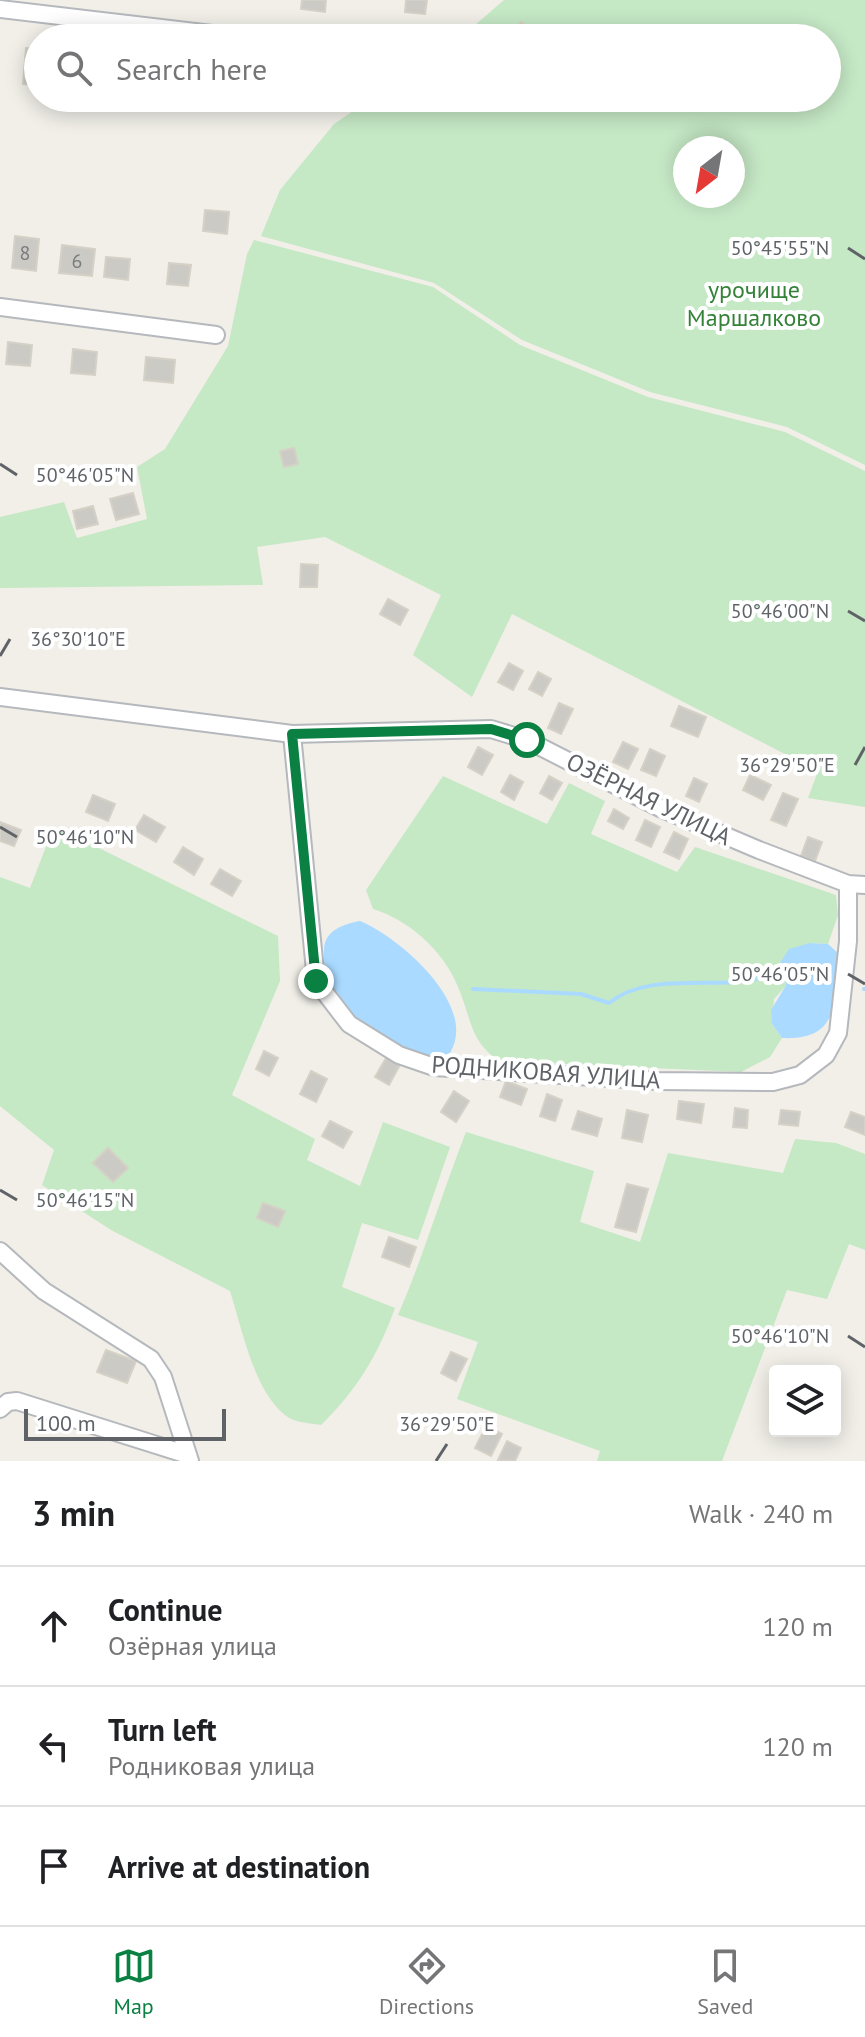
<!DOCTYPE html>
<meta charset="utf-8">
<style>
:root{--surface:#fff;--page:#f2f2f2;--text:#202124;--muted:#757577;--line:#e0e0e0;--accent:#0b8043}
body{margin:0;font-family:"PT Sans",sans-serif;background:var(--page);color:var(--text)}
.controls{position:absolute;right:24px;bottom:24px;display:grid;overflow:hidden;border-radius:8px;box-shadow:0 4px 20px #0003}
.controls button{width:72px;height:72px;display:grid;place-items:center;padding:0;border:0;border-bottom:2px solid var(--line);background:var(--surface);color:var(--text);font:40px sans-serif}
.compass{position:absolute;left:673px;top:136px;width:72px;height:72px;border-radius:50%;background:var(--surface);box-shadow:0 4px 20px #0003;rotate:211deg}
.scale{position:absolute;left:24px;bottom:20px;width:202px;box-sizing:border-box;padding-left:8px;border:4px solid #5f6368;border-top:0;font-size:22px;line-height:28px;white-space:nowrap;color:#5f6368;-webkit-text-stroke:6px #fff;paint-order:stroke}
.stop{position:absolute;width:24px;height:24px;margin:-18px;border:6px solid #0b8043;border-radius:50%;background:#fff}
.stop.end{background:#0b8043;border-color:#fff;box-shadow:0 2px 8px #0008}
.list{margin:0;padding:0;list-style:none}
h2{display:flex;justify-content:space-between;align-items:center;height:104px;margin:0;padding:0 32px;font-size:34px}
h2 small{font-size:26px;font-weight:400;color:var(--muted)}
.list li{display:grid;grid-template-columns:52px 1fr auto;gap:24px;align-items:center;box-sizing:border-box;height:120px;padding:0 32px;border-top:2px solid var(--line)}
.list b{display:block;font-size:30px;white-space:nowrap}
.list p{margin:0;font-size:26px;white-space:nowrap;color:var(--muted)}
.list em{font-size:26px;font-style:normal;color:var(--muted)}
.icon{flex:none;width:44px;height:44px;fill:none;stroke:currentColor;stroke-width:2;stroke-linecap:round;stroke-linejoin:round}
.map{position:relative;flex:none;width:865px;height:1461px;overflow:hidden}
.search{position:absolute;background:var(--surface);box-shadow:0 4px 20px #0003;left:24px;right:24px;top:24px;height:88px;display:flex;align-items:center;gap:20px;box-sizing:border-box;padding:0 28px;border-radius:44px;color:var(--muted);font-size:30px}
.sheet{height:464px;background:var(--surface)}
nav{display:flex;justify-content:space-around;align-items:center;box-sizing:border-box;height:112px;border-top:2px solid var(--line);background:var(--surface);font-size:22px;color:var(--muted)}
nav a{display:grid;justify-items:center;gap:4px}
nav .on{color:var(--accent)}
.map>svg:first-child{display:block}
</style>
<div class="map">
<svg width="865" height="1461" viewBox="0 0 865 1461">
<rect width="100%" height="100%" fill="#f1efe8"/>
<path fill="#c5e8c5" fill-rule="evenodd" d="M504,0H865V465L787,427L650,392L522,340L434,283L261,236L280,190L334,124L372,98H827V38H460ZM685,148H733V196H685Z
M254,240L433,287L520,345L648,397L785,432L865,471V807L808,798L818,771L512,614L472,697L413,655L441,595L325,537L257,547L263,585L0,588V517L64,502L77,538L147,519L137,467L165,449L228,346L247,254Z
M443,776L547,824L569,783L605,801L591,834L677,872L695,847L836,895L838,915L828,944L810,943L775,971L788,973L785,987L774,999L772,1024L782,1038L770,1057L741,1072L499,1061C469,1040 472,1019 458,987C444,951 409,920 373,909L366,890Z
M54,826L278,936L280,981L232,1095L315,1139L307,1160L360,1186L383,1122L450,1147L418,1240L362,1223L342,1287L395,1308C378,1355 357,1390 321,1425C309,1423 295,1423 285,1415C253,1389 242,1328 230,1291L111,1230L42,1185L54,1150L0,1106V877L30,888Z
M466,1132L594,1171L580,1222L640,1242L668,1153L783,1173L795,1139L836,1143L865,1154V1250L849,1244L827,1299L787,1290L722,1461H597L600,1451L457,1399L478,1342L398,1315C424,1255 442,1193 466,1132Z"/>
<path fill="#aadaff" d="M360,921C399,937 479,1005 450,1053L436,1058C385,1044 320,1010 324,949C325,930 344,924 360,921Z
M810,943L828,944L839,954C835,999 841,1041 782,1038L772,1024L771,1010L785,987L788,974L775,971L789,949Z"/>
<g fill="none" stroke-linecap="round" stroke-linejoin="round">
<path stroke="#aadaff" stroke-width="4" d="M473,989L581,994L609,1003C654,966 736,997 775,971
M864,989H865"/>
</g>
<path fill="#cccac5" stroke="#d6d1c6" stroke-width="2" d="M302,0H326L325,12L301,9Z
M406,0H427L425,14L405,12Z
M521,22L538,34L535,38H509Z
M26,48L38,49V85L23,84Z
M284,98H310V107L283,104Z
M205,210L229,212L227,234L203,231Z
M15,236L39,239L36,271L12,268Z
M62,245L95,249L92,276L59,273Z
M106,257L130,259L128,280L104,277Z
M169,263L191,265L188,286L167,284Z
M8,342L32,345L30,366L6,364Z
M73,349L97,352L95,375L71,373Z
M146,357L175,360L173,383L144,380Z
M294,448L298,464L284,467L280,451Z
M133,493L139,514L116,520L110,499Z
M93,506L98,524L77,529L73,511Z
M301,564L318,565L317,587H300Z
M388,599L408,610L400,625L380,614Z
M509,663L523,671L513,690L498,682Z
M538,672L551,679L542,696L529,689Z
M559,703L573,709L561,734L548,728Z
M679,706L706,717L698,737L671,726Z
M623,742L638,749L628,769L613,762Z
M478,747L493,755L482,775L468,767Z
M650,749L665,756L656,776L641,770Z
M510,775L523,782L514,800L501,792Z
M750,775L771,785L763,800L743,790Z
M549,776L562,783L552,800L540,793Z
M694,778L707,784L699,802L686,796Z
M783,793L798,799L786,826L771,820Z
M93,795L115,804L108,821L86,812Z
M614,809L629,818L623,829L608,821Z
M144,815L165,827L156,842L135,830Z
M645,820L660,827L651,847L636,840Z
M0,822L21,830L14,846L0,841Z
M674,832L688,839L679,859L664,852Z
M808,837L822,842L815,861L801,856Z
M183,847L203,859L194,875L174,862Z
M220,869L241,881L232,896L211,884Z
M264,1051L278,1058L269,1076L256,1069Z
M386,1058L400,1065L389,1085L375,1077Z
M311,1071L327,1079L316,1102L300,1094Z
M506,1081L527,1089L521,1105L500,1097Z
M454,1091L469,1101L456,1122L441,1112Z
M547,1094L562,1100L555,1121L540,1116Z
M679,1101L704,1104L701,1123L677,1119Z
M735,1108L748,1110L747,1128L733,1127Z
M627,1110L648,1115L642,1142L622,1138Z
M781,1110L800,1112L798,1126L779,1124Z
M578,1111L602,1119L597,1136L572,1129Z
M851,1112L865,1117V1135L845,1127Z
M330,1121L352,1132L343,1148L322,1136Z
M108,1148L128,1168L113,1182L93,1163Z
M627,1184L648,1189L636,1232L615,1227Z
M263,1203L285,1211L278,1227L257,1218Z
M389,1237L416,1247L409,1267L382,1257Z
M106,1350L136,1361L127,1383L97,1372Z
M451,1352L467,1359L456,1381L441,1373Z
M486,1426L502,1434L491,1456L475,1448Z
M507,1441L521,1448L515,1461L498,1460Z"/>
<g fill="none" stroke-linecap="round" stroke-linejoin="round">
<g stroke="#b5b8bc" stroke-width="20">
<path id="street" d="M0,9L246,38
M0,307L216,335
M0,697L292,734L491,729L527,740L660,808L759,850L848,884L865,885
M292,734L316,981L349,1024L399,1055L434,1067L658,1081L773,1082L800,1075L826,1055L838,1033L848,941V884
M0,1251L44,1291L151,1359L163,1377L190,1461
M0,1409L8,1402L17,1401L188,1455"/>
</g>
<use href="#street" stroke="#fff" stroke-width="16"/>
</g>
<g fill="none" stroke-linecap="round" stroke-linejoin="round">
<path stroke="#0b8043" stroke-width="10" d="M316,981L292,734L491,729L527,740"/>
</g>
<path fill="none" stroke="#5f6368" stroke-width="3" d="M848,248L865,259M0,464L17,475M848,611L865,621M0,656L10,639M855,765L865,747M0,827L17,837M848,974L865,984M0,1190L17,1200M848,1336L865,1347M436,1461L447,1444"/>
<g text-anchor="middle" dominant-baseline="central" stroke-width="8" stroke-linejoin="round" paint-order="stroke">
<g font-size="20" fill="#7a7d7f">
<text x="25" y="253">8</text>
<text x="77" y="261">6</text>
</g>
<g font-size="24" fill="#348238" stroke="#fff">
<text x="754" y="289">урочище<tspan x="754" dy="28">Маршалково</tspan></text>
</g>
<g font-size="24" fill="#5f6368" stroke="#fff">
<text transform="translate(649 799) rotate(26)">ОЗЁРНАЯ УЛИЦА</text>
<text transform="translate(546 1072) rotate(4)">РОДНИКОВАЯ УЛИЦА</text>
</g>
</g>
<g font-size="20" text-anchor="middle" fill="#5f6368" stroke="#fff" stroke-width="8" stroke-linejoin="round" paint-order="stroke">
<text x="780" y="255">50°45'55"N</text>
<text x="85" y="482">50°46'05"N</text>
<text x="780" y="618">50°46'00"N</text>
<text x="78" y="646">36°30'10"E</text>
<text x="787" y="772">36°29'50"E</text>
<text x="85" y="844">50°46'10"N</text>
<text x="780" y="981">50°46'05"N</text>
<text x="85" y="1207">50°46'15"N</text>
<text x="780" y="1343">50°46'10"N</text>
<text x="447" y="1431">36°29'50"E</text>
</g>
</svg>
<div class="controls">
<button><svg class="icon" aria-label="layers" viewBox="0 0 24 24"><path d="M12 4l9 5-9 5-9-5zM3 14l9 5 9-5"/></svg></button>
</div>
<svg class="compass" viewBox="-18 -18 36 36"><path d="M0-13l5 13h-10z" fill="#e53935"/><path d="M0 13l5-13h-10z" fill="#757577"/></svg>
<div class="scale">100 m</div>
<div class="stop" style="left:527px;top:740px"></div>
<div class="stop end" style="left:316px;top:981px"></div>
<div class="search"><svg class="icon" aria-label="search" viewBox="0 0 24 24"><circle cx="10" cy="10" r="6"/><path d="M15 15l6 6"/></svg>Search here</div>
</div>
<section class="sheet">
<h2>3 min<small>Walk · 240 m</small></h2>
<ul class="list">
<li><svg class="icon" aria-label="ahead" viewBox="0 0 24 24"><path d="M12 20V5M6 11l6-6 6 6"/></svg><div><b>Continue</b><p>Озёрная улица</p></div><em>120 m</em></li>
<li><svg class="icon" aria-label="left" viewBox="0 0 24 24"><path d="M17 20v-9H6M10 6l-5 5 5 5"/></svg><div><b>Turn left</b><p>Родниковая улица</p></div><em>120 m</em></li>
<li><svg class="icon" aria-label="arrive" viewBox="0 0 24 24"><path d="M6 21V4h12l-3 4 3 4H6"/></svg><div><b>Arrive at destination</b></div></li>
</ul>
</section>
<nav>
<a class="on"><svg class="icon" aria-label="map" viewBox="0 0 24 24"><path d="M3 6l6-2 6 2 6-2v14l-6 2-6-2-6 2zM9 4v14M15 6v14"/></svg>Map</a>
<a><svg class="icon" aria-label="directions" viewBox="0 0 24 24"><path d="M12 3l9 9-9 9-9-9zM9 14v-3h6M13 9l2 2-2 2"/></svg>Directions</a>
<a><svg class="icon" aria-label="saved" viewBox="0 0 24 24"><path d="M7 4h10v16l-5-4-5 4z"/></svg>Saved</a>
</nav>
